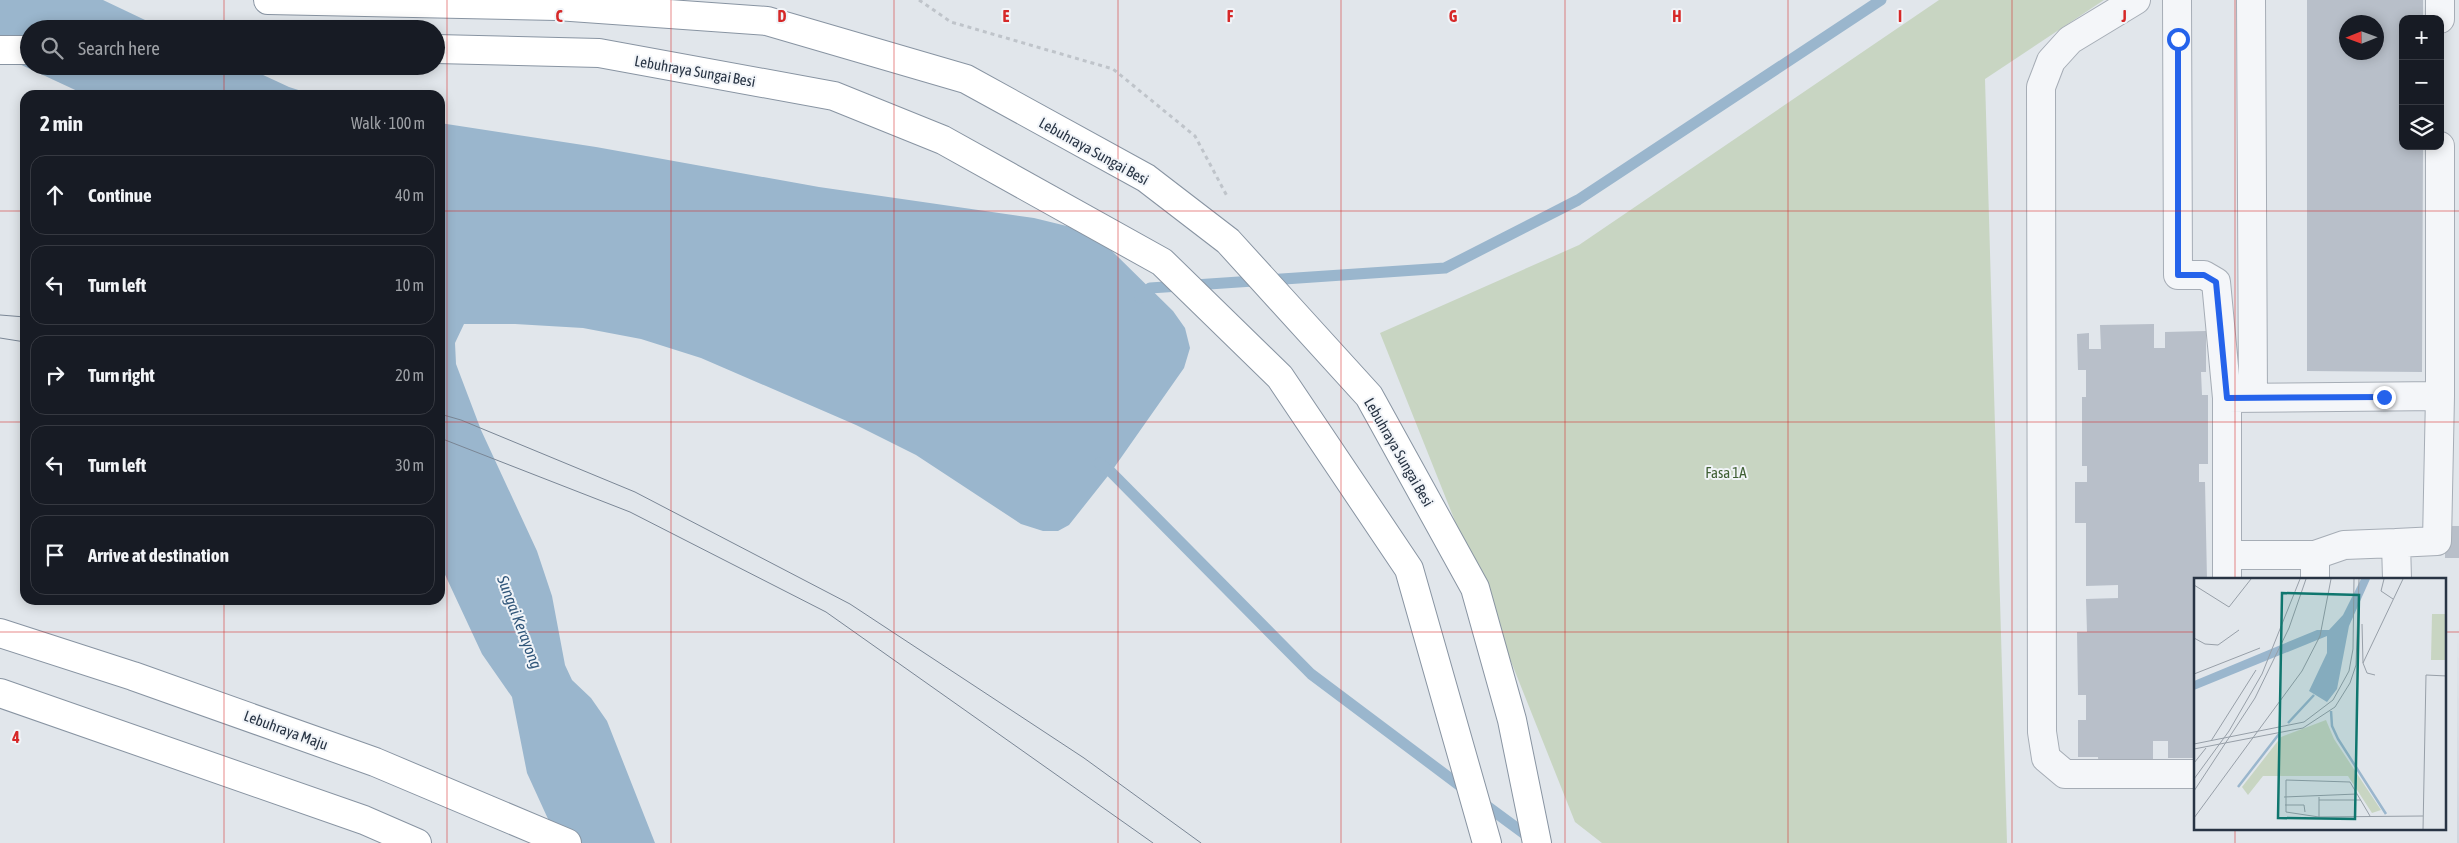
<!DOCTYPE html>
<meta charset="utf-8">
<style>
:root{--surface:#171b24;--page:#242831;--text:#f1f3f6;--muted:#9ea1a6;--line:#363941}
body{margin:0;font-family:"Asap Condensed",sans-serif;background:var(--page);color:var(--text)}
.controls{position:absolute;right:15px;top:15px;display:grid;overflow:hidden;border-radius:10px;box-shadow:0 2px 12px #0003}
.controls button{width:45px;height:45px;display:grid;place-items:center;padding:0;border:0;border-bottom:1px solid var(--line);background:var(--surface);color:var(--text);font:25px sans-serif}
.compass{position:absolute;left:2339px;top:15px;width:45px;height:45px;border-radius:50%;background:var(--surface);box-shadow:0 2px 12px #0003;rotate:269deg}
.stop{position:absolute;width:15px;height:15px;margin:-11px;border:4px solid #2563eb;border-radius:50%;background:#fff}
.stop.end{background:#2563eb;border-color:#fff;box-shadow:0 1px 5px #0008}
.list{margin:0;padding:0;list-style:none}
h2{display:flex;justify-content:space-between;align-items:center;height:65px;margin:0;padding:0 20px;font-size:21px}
h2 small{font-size:16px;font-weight:400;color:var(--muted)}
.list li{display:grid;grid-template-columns:32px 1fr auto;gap:15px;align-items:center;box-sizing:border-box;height:80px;margin:0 10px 10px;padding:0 10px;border:1px solid var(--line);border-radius:15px}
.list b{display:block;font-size:19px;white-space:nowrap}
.list em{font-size:16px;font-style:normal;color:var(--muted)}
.icon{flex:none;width:28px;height:28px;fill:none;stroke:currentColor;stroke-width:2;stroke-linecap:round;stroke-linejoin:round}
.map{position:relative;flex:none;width:2459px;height:843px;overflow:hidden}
.search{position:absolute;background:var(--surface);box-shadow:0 2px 12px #0003;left:20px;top:20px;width:425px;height:55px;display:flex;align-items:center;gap:12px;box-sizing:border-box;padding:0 18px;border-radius:28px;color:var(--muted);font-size:19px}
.panel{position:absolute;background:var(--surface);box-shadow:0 2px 12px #0003;left:20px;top:90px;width:425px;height:515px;border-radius:15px}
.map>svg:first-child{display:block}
</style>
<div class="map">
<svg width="2459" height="843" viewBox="0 0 2459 843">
<rect width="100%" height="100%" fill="#e1e6eb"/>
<path fill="#cfd5dd" d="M2458,623L2459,843H2457Z"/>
<path fill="#c8d5c2" d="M1939,0H2104L1985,79L2007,843H1602L1575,822L1380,333L1579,245Z"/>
<path fill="#9ab6cd" d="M0,0H103L164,29H29V66H244L289,87L314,95H86L0,55Z
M440,123L596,147L819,187L1034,218L1079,229L1112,251L1173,311L1185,328L1190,348L1184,368L1111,472L1069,525L1058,531H1043L1021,524L916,455L856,425L701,358L641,339L583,328L515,324H464L455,343L456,364L481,430L537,551L552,596L565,665L572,680L591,698L607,721L655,843H559L527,773L512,697L482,654L440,564Z"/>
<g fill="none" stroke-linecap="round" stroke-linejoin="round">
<path stroke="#9ab6cd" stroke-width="11" d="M1140,298L1150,288L1445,268L1578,200L1881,0
M1099,463L1111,472L1311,674L1467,791
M1480,801L1533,840"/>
</g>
<path fill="#b8bfc9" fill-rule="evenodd" d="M2307,0H2423V19H2403V146H2423L2422,372L2307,371ZM2346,22H2376V52H2346Z
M2154,324V348H2165V332L2206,331V372H2201L2202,395H2208V464H2199V482H2205L2207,579H2195V758H2168V741H2153V770L2099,771L2098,757H2078V720H2086V695H2078L2077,632H2087L2086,599L2118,598V585L2086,586V523H2075V482H2087V466H2082V397H2086V370H2078L2077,334L2089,333V349H2101L2100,325Z
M2445,526H2459V558H2445Z"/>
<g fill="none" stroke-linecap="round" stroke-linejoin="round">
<g stroke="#a6adb6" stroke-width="30">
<path id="minor" d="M2136,0L2070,40L2051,61L2041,87L2042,732L2046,758L2065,774H2195
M2177,0L2178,275H2204L2216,282L2227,398V579
M2251,0L2253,398
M2440,19V0
M2227,398L2440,396V146
M2227,555H2315
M2315,579V555L2344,545L2396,543
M2397,579L2396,543L2437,541L2440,396"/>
</g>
<g stroke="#8894a2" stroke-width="30">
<path id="highway" d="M268,0L557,6L767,21L966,79L1146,178L1228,241L1369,396L1475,588L1512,720L1537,843
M436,49L599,53L834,96L943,140L1162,262L1280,377L1409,569L1487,843
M0,50H29
M0,633L133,676L375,762L567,843
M0,693L364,820L417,843"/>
</g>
<path stroke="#bfc4ca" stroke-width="3" stroke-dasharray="4 4" stroke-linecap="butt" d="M919,0L951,22L1113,69L1195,136L1228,198"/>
<use href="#minor" stroke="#f4f6f9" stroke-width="28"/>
<use href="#highway" stroke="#fff" stroke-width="28"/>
<path stroke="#7a8695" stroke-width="1" d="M0,315L25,317
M0,338L25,342
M440,414L461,420L635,492L850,604L1084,758L1201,843
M440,438L630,512L826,612L1153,843"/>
</g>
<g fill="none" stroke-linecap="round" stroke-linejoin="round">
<path stroke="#2563eb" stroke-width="6" d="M2178,39V275H2204L2216,282L2227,398L2384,397"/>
</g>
<path fill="none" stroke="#d62828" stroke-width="1" stroke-opacity="0.55" d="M224,0V29M447,0V843M671,0V843M894,0V843M1118,0V843M1341,0V843M1565,0V843M1788,0V843M2012,0V843M2235,0V579M224,66V95M0,211H25M440,211H2459M0,422H25M440,422H2459M224,600V843M0,632H2195M2445,632H2459M2235,829V843"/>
<g text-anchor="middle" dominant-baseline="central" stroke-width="4" stroke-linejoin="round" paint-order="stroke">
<g font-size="15" fill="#283444" stroke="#f1f4f8">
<text transform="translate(695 71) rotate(10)">Lebuhraya Sungai Besi</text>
<text transform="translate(1094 151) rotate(29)">Lebuhraya Sungai Besi</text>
<text transform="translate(1399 452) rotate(60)">Lebuhraya Sungai Besi</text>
<text transform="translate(286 730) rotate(20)">Lebuhraya Maju</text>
</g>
<g font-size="15" fill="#406035" stroke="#f1f4f8">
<text x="1726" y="472">Fasa 1A</text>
</g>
<g font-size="16" font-style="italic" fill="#30567a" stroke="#f1f4f8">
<text transform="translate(520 622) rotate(69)">Sungai Kerayong</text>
</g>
</g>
<g transform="translate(2194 578)">
<rect width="252" height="252" fill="#e1e6eb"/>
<path d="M238,36H252V82H237ZM132,142L140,161L187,232L178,235L154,198H69L54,217L48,209L87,159Z" fill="#c8d5c2"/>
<path d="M167,1H176L155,48L143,111L133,124L115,113L133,75V58L0,112V103L123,52H135L149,37Z" fill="#9ab6cd"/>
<path fill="none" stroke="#9ab6cd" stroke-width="2.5" d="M137,133L138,148L144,161L192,236M94,145L120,117M44,209L85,156"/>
<path fill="none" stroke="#979fa8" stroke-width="1" d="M190,1L187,13L199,21M0,7L35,29L57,1M168,46L169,85L173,95L181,97M0,60L11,66L24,67L45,52M169,85L209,1M0,96L66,70M17,163L62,92M0,166L110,144L139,122L155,93L159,71L160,1M0,171L109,150L141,129L156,105L162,87L165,1M0,185L12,170M0,201L35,153L68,96L106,1M0,213L61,120L95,50L112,1M90,219L163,216M125,219V239L229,238M125,222H167M91,227H110L111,234M125,239L92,234V202L156,204L176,238M0,240L108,93L126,58L137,1M49,252H87M229,252L232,97L253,98"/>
<path fill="#0f766e" fill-opacity="0.15" stroke="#0f766e" stroke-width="2.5" d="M88,15L165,17L161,241L84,240Z"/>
<rect width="252" height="252" fill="none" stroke="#283444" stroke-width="2.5"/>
</g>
<g font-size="16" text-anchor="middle" font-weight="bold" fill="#d62828" stroke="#f1f4f8" stroke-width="4" stroke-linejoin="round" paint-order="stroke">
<text x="559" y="22">C</text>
<text x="782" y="22">D</text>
<text x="1006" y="22">E</text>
<text x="1230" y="22">F</text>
<text x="1453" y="22">G</text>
<text x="1677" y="22">H</text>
<text x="1900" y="22">I</text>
<text x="2124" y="22">J</text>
<text x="16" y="743">4</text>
</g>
</svg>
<div class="controls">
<button>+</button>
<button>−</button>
<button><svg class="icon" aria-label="layers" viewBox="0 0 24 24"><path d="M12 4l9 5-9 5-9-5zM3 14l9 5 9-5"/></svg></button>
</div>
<svg class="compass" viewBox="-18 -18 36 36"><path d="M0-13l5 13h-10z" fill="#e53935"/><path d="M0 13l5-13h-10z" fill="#9ea1a6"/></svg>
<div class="stop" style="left:2178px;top:39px"></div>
<div class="stop end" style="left:2384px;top:397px"></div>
<div class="search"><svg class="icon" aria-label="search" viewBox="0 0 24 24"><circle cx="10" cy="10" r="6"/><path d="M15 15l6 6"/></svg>Search here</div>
<section class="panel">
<h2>2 min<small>Walk · 100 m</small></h2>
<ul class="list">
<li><svg class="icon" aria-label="ahead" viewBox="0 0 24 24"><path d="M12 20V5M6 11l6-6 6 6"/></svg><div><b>Continue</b></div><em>40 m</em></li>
<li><svg class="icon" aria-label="left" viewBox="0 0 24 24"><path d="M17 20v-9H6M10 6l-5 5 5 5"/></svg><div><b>Turn left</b></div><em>10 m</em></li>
<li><svg class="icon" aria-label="right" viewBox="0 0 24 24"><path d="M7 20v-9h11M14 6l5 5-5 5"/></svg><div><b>Turn right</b></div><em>20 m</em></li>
<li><svg class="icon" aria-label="left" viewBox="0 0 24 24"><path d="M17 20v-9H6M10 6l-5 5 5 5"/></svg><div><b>Turn left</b></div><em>30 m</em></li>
<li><svg class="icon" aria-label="arrive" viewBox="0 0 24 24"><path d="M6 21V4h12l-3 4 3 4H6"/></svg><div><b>Arrive at destination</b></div></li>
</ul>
</section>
</div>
